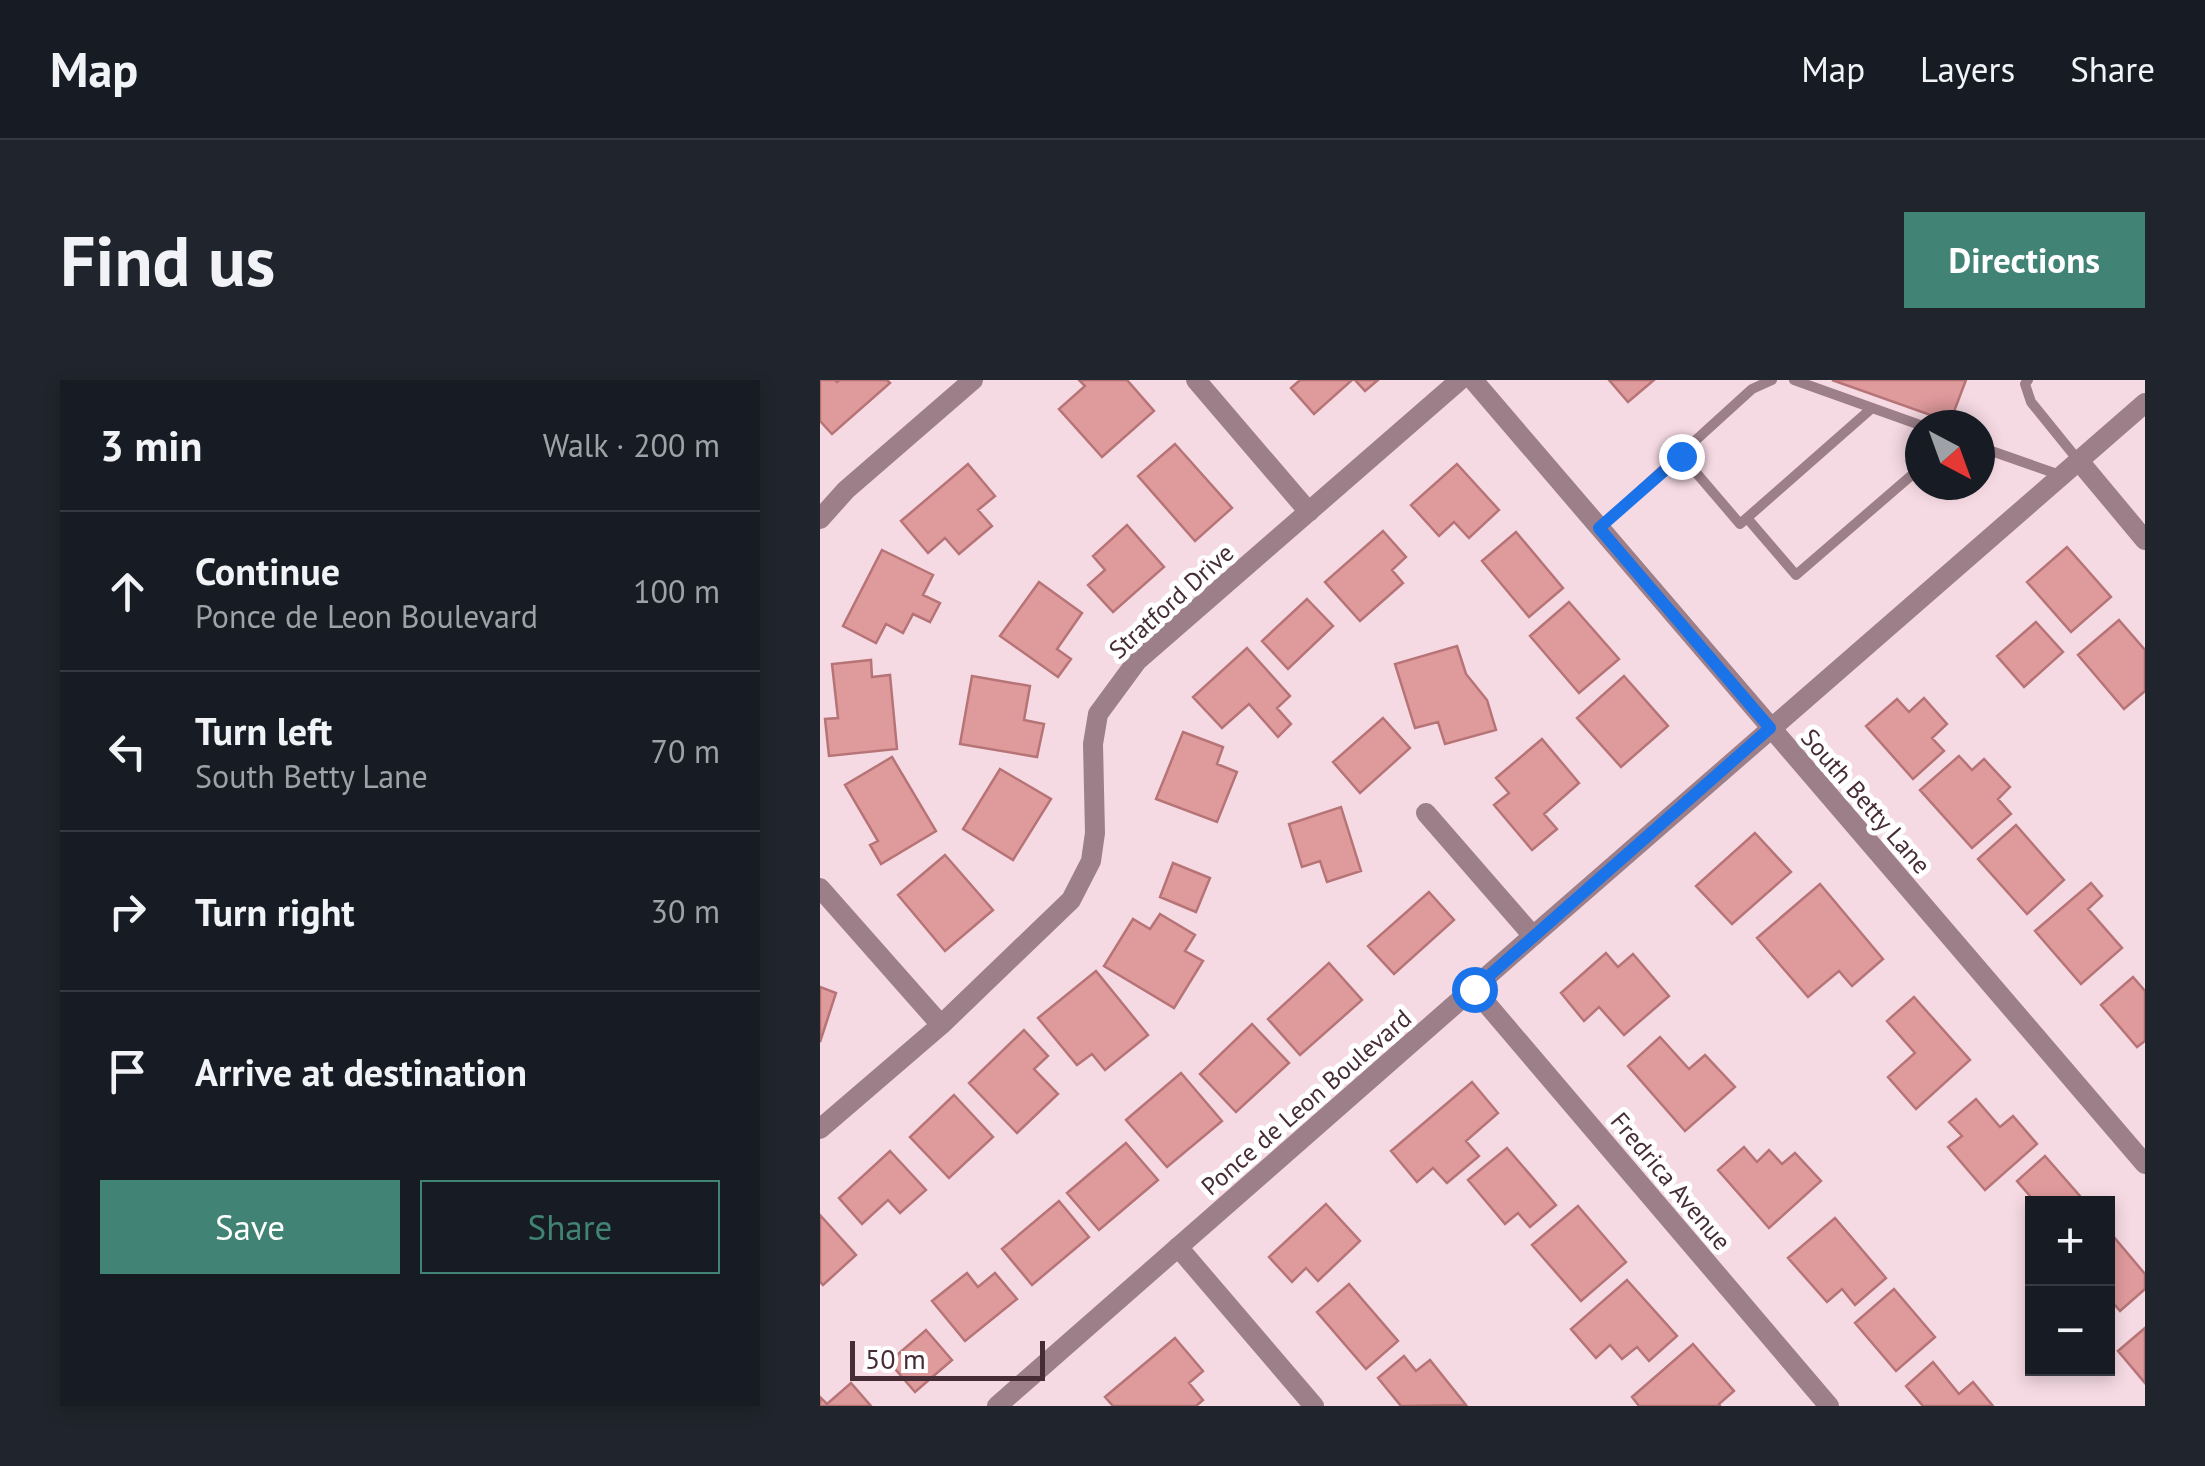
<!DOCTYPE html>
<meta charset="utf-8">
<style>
:root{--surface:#171b24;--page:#20242c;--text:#f1f3f6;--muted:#9ea1a6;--line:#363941;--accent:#418374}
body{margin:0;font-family:"PT Sans",sans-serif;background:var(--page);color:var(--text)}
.controls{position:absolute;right:30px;bottom:30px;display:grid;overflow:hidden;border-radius:0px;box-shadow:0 5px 15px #0003}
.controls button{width:90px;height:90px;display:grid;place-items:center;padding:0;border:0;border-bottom:2px solid var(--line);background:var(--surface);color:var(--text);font:50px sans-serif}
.compass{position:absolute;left:1085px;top:30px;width:90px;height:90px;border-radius:50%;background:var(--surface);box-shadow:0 5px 15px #0003;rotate:139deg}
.scale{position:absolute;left:30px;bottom:25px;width:195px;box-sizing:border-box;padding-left:10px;border:5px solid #462c35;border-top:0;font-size:28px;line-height:35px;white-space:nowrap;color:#462c35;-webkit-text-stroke:8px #fff;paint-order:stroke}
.stop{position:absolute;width:30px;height:30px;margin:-22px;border:8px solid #1a73e8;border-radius:50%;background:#fff}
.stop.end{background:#1a73e8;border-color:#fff;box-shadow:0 2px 10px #0008}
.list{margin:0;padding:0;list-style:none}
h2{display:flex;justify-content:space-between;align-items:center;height:130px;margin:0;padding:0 40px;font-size:42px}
h2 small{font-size:32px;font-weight:400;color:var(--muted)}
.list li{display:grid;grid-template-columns:65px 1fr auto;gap:30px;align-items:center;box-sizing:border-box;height:160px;padding:0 40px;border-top:2px solid var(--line)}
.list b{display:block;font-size:38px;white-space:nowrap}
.list p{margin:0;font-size:32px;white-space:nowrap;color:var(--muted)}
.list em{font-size:32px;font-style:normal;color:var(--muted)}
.actions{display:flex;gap:20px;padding:30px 40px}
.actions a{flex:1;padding:22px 0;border:2px solid var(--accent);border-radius:0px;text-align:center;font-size:35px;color:var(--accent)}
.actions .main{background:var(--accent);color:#fff}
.icon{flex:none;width:55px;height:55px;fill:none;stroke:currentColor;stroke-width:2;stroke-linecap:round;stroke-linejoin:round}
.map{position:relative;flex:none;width:1325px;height:1026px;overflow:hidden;border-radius:0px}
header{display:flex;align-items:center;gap:60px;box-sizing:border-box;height:140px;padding:0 50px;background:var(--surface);border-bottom:2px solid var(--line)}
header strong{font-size:48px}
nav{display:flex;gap:55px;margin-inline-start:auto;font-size:35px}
.intro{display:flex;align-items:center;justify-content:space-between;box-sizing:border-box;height:240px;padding:0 60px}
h1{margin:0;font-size:70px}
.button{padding:25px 45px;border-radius:0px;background:var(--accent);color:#fff;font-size:35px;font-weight:700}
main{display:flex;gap:60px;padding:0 60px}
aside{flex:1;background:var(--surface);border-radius:0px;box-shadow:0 5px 15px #0003}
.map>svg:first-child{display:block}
</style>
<header>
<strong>Map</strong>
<nav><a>Map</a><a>Layers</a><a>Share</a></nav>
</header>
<div class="intro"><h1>Find us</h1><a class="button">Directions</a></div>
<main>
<aside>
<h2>3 min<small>Walk · 200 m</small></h2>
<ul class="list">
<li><svg class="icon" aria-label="ahead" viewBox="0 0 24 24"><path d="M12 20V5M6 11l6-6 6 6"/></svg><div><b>Continue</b><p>Ponce de Leon Boulevard</p></div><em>100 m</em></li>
<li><svg class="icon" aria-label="left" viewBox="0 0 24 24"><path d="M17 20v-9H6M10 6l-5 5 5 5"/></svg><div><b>Turn left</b><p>South Betty Lane</p></div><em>70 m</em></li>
<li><svg class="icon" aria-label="right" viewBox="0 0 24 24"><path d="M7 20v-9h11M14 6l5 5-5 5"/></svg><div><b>Turn right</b></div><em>30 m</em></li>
<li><svg class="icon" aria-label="arrive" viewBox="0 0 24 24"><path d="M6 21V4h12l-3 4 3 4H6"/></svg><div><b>Arrive at destination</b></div></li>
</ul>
<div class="actions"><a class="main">Save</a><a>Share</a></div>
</aside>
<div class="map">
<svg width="1325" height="1026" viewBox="0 0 1325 1026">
<rect width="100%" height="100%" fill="#f6dae3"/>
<path fill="#df9a9c" stroke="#b67477" stroke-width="2.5" d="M0,0H15L17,2L20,0H67L70,3L12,54L0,41Z
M259,0H307L334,31L282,77L239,29L265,6Z
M480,0H532L494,34L471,8Z
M535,0H558L545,11Z
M789,0H834L808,22Z
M1012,0H1146L1130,42Z
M355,64L412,128L375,161L318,96Z
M148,84L175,116L158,130L172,146L139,174L125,158L108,173L81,141Z
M637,84L679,130L649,158L634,142L619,156L591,125Z
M307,145L344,187L293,232L268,205L285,190L273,176Z
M563,151L586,177L572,190L583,203L540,241L505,202Z
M696,152L743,208L709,237L662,181Z
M1247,167L1291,217L1251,252L1207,202Z
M62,170L113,195L103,215L120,223L110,242L93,234L83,253L66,244L56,263L23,246Z
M219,202L262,233L237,269L251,279L238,297L180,256Z
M487,219L513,246L468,289L442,261Z
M749,222L799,279L759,313L710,256Z
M1299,240L1325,270V311L1304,329L1258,275Z
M1216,242L1243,272L1204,307L1177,276Z
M637,266L646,294L667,320L676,350L625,364L618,342L595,348L575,284Z
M427,268L470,316L457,328L471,344L458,357L429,324L402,348L373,317Z
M51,280L52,297L70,295L77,369L9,376L5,339L18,338L12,284Z
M152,296L210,306L204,340L224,344L217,377L140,364Z
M804,296L848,346L801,387L757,338Z
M1104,318L1127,344L1112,358L1124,371L1093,399L1046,346L1077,319L1089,332Z
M563,338L590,368L540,413L513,382Z
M363,352L403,367L397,384L417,392L397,442L336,419Z
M722,359L759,403L724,434L737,449L712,470L674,425L689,413L676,398Z
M1139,376L1152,390L1164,379L1190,407L1178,419L1191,434L1152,468L1100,410Z
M72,377L116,451L61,484L50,465L58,461L25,405Z
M180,389L231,419L193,480L143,449Z
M521,427L541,491L507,502L500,481L482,487L469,444Z
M1196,445L1244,500L1207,534L1158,479Z
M935,453L971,492L912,544L876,506Z
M125,475L173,530L125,571L78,515Z
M353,483L390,498L376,532L340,517Z
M1271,503L1282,516L1268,529L1302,568L1261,604L1215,551Z
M1000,504L1063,579L1032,606L1019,591L988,617L937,558Z
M609,512L634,540L574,594L548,566Z
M340,534L375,555L365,571L383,581L354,628L284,586L313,539L330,549Z
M786,573L798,587L813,574L849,616L804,655L779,627L764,641L741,613Z
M509,583L542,620L480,675L448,639Z
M276,591L328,655L285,690L272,674L257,685L218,638Z
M1313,597L1325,611V661L1317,667L1281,625Z
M0,607L16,613L0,662Z
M1094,617L1150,680L1096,729L1068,697L1095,673L1067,641Z
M432,644L469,683L416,732L380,694Z
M204,650L228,676L214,689L238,714L197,753L149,703Z
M840,657L869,689L885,675L915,707L865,751L808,686Z
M361,693L402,741L347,787L306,740Z
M652,702L678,733L646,761L659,776L627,803L613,788L597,802L571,771Z
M134,715L173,757L129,798L90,757Z
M1156,719L1180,747L1193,736L1217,764L1165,810L1128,767L1142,756L1129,742Z
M306,763L338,800L279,850L247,813Z
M924,767L937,782L949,770L962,784L975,773L1001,801L949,848L898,790Z
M687,768L736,825L710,847L698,833L685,844L648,800Z
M70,771L106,810L80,833L68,820L42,844L19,818Z
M1225,776L1266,823L1265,824H1217L1197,801Z
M239,821L269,857L212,905L182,869Z
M506,824L540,861L498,901L486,888L472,902L449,877Z
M758,826L806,882L761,921L712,865Z
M0,835L36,875L3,905L0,902Z
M1015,838L1066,898L1035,925L1022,909L1007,922L968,878Z
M1288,850L1325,894V909L1300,931L1288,917Z
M147,893L158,907L175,893L197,919L145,961L112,921Z
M807,900L857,956L829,981L817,967L802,979L790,965L776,978L751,949Z
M529,904L578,961L546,989L497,932Z
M1074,909L1115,957L1076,991L1035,943Z
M1325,948V1003L1298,971Z
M106,950L132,980L95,1012L69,982Z
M355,958L383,991L369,1003L383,1020L376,1026H293L285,1017Z
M873,964L914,1011L899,1024L900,1026H819L812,1017Z
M584,976L596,991L610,980L646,1025L581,1026L558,998Z
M1113,982L1139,1014L1153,1002L1173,1026H1103L1086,1006Z
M31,1003L51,1026H0V1017L7,1024Z"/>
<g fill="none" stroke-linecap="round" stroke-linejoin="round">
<path stroke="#9c7f89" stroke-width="10" d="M974,0L1100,45
M1208,0L1205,4L1211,22L1258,80
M1160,67L1240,95
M861,75L920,144L1052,28
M927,138L976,195L1100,88
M779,148L932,9L952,0"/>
<path stroke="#9c7f89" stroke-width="20" d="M376,0L489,132
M653,0L1325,784
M1259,81L1325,160
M0,139L26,110L153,0
M606,433L713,556
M0,508L121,645
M654,609L1009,1026
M0,749L121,645L251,520L271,481L275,453L273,364L278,334L317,281L640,0
M358,867L494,1026"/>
<path stroke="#9c7f89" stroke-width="20" d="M177,1026L713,556L1325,23"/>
</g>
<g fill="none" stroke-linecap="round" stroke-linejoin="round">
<path stroke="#1a73e8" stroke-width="12" d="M654,609L950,348L779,148L861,76"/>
</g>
<g text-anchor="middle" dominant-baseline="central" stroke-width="10" stroke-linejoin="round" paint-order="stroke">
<g font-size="25" fill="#462c35" stroke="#fff">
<text transform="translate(351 221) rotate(-42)">Stratford Drive</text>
<text transform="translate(1046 421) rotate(49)">South Betty Lane</text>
<text transform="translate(486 722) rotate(-41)">Ponce de Leon Boulevard</text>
<text transform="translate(851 801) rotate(50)">Fredrica Avenue</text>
</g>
</g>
</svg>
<div class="controls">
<button>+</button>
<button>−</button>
</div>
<svg class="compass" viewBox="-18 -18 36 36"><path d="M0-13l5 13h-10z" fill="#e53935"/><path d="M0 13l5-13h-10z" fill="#9ea1a6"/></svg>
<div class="scale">50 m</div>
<div class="stop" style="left:654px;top:609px"></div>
<div class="stop end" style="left:861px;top:76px"></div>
</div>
</main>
